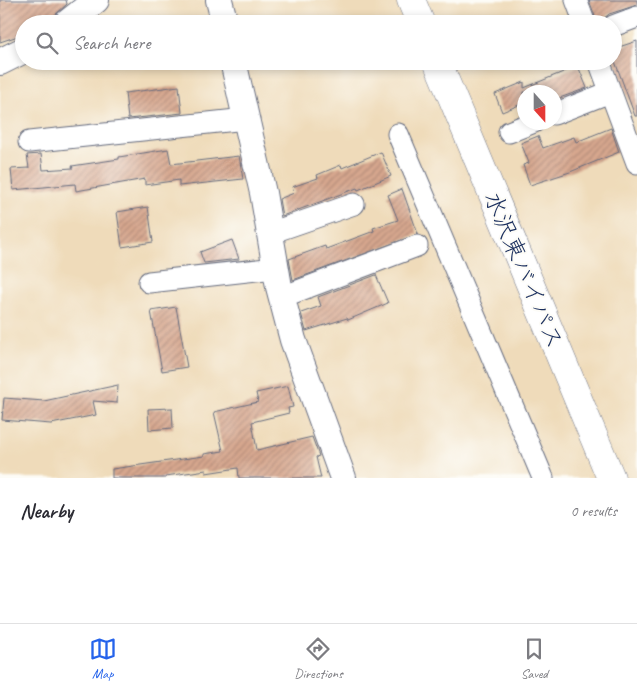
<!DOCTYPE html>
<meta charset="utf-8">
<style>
:root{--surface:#fff;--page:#f2f2f3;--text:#2b2b33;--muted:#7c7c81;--line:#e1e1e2;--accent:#2563eb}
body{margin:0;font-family:Caveat,"Klee One",sans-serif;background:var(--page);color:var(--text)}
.compass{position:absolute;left:517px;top:85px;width:45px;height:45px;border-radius:50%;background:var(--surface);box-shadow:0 2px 8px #0003;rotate:159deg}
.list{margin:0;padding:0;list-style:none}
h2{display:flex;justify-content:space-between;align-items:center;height:65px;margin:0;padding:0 20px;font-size:21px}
h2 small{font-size:16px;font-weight:400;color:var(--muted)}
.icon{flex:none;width:28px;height:28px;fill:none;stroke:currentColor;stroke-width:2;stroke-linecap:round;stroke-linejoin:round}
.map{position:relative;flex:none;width:637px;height:478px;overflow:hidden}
.search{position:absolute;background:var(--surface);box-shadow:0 2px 8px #0003;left:15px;right:15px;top:15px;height:55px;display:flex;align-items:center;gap:12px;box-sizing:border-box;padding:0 18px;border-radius:28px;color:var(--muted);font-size:19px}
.sheet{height:145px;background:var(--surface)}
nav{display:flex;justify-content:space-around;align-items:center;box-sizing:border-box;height:70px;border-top:1px solid var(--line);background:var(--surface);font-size:14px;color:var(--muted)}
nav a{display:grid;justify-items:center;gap:2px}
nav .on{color:var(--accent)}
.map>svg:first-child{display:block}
</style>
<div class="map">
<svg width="637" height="478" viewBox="0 0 637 478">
<defs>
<pattern id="building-hatch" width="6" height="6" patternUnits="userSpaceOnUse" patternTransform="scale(1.25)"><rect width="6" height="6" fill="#d7a78e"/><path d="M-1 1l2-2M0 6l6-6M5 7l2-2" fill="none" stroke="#ae8877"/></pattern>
</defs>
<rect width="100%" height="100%" fill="#fdfcf7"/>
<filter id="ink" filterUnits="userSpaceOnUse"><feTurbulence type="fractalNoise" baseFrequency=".02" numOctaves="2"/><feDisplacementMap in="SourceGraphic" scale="10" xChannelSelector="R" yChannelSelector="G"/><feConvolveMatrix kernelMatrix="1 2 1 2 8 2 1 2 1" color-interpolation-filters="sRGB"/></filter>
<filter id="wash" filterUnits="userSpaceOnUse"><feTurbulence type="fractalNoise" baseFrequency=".0096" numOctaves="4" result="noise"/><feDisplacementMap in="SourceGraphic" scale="20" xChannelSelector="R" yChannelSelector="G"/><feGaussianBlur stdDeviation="1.12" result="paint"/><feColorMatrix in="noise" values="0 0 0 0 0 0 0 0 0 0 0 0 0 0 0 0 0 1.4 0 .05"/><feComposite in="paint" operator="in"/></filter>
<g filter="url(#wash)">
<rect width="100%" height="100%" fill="#efdbba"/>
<g id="blocks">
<path fill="url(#building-hatch)" d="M0,0H66L67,4L53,17L31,24H24V34L0,42Z
M589,0H637V5L609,14L602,20L597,22Z
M637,41V116H635L613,56V49Z
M578,66L587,88L554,100V92H524V103L502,112L495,94L524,82V88Z
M179,86L182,113L128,119L125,93Z
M611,128L619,152L570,172L530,185L523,165L529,163L521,143L538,136L543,148L574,137L576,142Z
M168,149L171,164L239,156L243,179L179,186V180L145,185V179L76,191L75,184L13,190L11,169L29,168L27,155L41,154L43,170L73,168L72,166L119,159V157Z
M381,152L391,176L358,190L357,188L282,216L279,199L294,193L292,187L318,178L317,175L341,165L342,168Z
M402,189L418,234L293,280L289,259L325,246L326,249L374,231L373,228L398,220L388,195Z
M148,207L153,242L122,247L117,212Z
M232,240L239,259L204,263L200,252Z
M376,275L388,303L348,320L347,318L306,331L301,313L321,306L318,297Z
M176,307L187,367L162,371L151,311Z
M118,385L117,403L93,401L96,415L51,424L2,420L4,398L44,401Z
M288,386L293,407L288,408L289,413L252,422L257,450L312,437L319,456L316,457L321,478H239L238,468L206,473V470L166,476V478H112V469L204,456V454L223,451L214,412L258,402L256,393Z
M172,408L173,428L149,430L148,409Z"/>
</g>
</g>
<g filter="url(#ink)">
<use href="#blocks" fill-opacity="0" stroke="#656b7e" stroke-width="1"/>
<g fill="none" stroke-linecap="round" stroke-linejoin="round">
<g stroke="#656b7e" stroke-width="23">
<path id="minor" d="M576,0L585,24
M613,26L637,17
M599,61L637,163
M554,114L610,92
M509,132L534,122
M398,134L543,478
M29,142L246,119
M270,233L354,204
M149,282L275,268
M282,297L417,246"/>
</g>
<g stroke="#656b7e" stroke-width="28">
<path id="tertiary" d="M219,0L225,24
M66,24L96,0
M233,61L263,193L279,287L293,340L343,478
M0,62L24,50"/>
</g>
<g stroke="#656b7e" stroke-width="29">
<path id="trunk" d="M411,0L421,24
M437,61L611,478"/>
</g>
<use href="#minor" stroke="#fff" stroke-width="21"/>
<use href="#tertiary" stroke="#fff" stroke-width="26"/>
<use href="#trunk" stroke="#fff" stroke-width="28"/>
</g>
</g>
<g text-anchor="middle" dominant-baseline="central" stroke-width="4" stroke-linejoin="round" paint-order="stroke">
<g font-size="24" fill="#1b2f5e" stroke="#fdfcf7">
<text transform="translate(524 270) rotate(67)">水沢東バイパス</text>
</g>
</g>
</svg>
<svg class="compass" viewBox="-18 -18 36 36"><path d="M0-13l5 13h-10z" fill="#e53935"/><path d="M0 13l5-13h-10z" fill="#7c7c81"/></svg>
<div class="search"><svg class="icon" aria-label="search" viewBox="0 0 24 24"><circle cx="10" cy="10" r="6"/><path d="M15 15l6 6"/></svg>Search here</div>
</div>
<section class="sheet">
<h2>Nearby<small>0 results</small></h2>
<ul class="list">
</ul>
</section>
<nav>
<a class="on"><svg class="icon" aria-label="map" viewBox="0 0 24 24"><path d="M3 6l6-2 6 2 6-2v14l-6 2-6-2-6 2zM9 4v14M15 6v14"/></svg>Map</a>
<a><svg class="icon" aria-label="directions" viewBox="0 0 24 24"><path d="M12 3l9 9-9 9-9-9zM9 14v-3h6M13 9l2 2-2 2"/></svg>Directions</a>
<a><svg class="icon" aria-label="saved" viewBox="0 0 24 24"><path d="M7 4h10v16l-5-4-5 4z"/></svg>Saved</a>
</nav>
